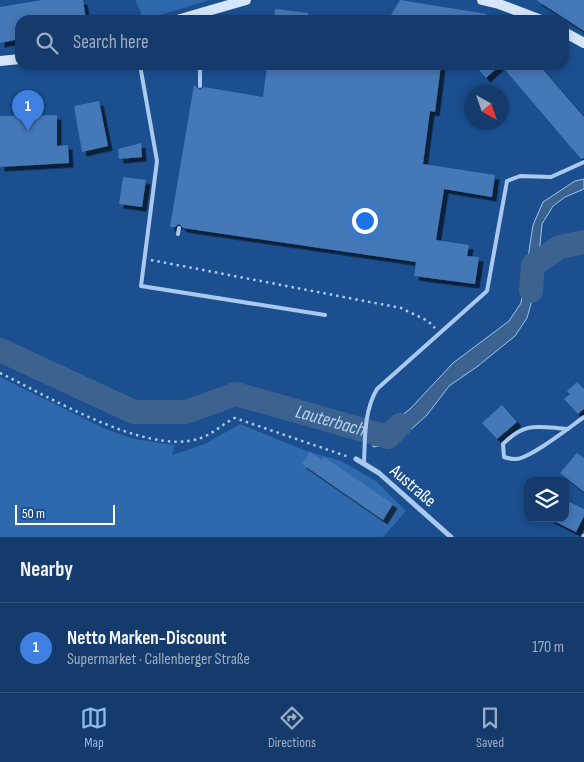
<!DOCTYPE html>
<meta charset="utf-8">
<style>
:root{--surface:#143b6b;--page:#1d4271;--text:#f1f3f6;--muted:#9dadc1;--line:#33557e;--accent:#90b9f0}
body{margin:0;font-family:"Sofia Sans Condensed",sans-serif;background:var(--page);color:var(--text)}
.controls{position:absolute;right:15px;bottom:15px;display:grid;overflow:hidden;border-radius:10px;box-shadow:0 2px 8px #0003}
.controls button{width:45px;height:45px;display:grid;place-items:center;padding:0;border:0;border-bottom:1px solid var(--line);background:var(--surface);color:var(--text);font:25px sans-serif}
.compass{position:absolute;left:464px;top:85px;width:45px;height:45px;border-radius:50%;background:var(--surface);box-shadow:0 2px 8px #0003;rotate:140deg}
.scale{position:absolute;left:15px;bottom:12px;width:100px;box-sizing:border-box;padding-left:5px;border:2px solid #fff;border-top:0;font-size:14px;line-height:18px;white-space:nowrap;color:#fff;-webkit-text-stroke:4px #1b4f8f;paint-order:stroke}
.you{position:absolute;left:364px;top:220px;width:18px;height:18px;margin:-12px;border:4px solid #fff;border-radius:50%;background:#1a73e8;box-shadow:0 0 0 8px #1a73e833}
.badge{display:grid;place-items:center;width:32px;height:32px;border-radius:50%;background:var(--accent);color:#fff;font-size:16px;font-weight:700}
.pin{position:absolute;translate:-50% -41px;filter:drop-shadow(0 1px 2px #0008)}
.pin::after{content:'';position:absolute;top:26px;width:18px;height:15px;background:inherit;clip-path:polygon(0 0,100% 0,50% 100%)}
.list{margin:0;padding:0;list-style:none}
h2{display:flex;justify-content:space-between;align-items:center;height:65px;margin:0;padding:0 20px;font-size:21px}
h2 small{font-size:16px;font-weight:400;color:var(--muted)}
.list li{display:grid;grid-template-columns:32px 1fr auto;gap:15px;align-items:center;box-sizing:border-box;height:90px;padding:0 20px;border-top:1px solid var(--line)}
.list b{display:block;font-size:19px;white-space:nowrap}
.list p{margin:0;font-size:16px;white-space:nowrap;color:var(--muted)}
.list em{font-size:16px;font-style:normal;color:var(--muted)}
.icon{flex:none;width:28px;height:28px;fill:none;stroke:currentColor;stroke-width:2;stroke-linecap:round;stroke-linejoin:round}
.map{position:relative;flex:none;width:584px;height:537px;overflow:hidden}
.search{position:absolute;background:var(--surface);box-shadow:0 2px 8px #0003;left:15px;right:15px;top:15px;height:55px;display:flex;align-items:center;gap:12px;box-sizing:border-box;padding:0 18px;border-radius:15px;color:var(--muted);font-size:19px}
.sheet{height:155px;background:var(--surface)}
nav{display:flex;justify-content:space-around;align-items:center;box-sizing:border-box;height:70px;border-top:1px solid var(--line);background:var(--surface);font-size:14px;color:var(--muted)}
nav a{display:grid;justify-items:center;gap:2px}
nav .on{color:var(--accent)}
.map>svg:first-child{display:block}
</style>
<div class="map">
<svg width="584" height="537" viewBox="0 0 584 537">
<defs>
<filter id="shadow"><feDropShadow dx="4.5" dy="4.5" stdDeviation="0" flood-color="#0009"/></filter>
</defs>
<rect width="100%" height="100%" fill="#1b4f8f"/>
<path fill="#2e69ad" d="M135,0H210L144,20Z
M0,377L103,428L133,439L175,445L172,455L205,444L240,424L304,450L341,461L376,481L406,511L383,537H0Z"/>
<path fill="#3c6290" stroke="#9cc4f0" d="M584,179V189L565,197L553,206L542,224L536,286L527,318L515,336L478,366L449,386L427,415L407,433L393,444L373,447V430L395,421L411,408L453,363L509,321L521,303L533,225L543,202L575,181Z
M207,400L208,411C191,418 176,425 158,419L168,406Z"/>
<g fill="none" stroke-linecap="round" stroke-linejoin="round">
<g stroke="#3c6290" stroke-width="24">
<path d="M531,291L533,265L560,247L584,242"/>
<path id="s1" d="M0,350L134,412H186L236,394L388,437L400,425"/>
</g>
</g>
<path fill="#4478b7" filter="url(#shadow)" d="M42,0H83L86,20H20V39L0,43V7Z
M400,0L487,14V20H388Z
M536,0H584V31Z
M275,9L308,13V20H274Z
M267,65H441L435,112L430,111L423,164L495,175L492,197L444,189L436,240L469,245L467,256L479,257L475,284L414,276L416,262L183,228L179,224L175,227H170L194,85L200,90L204,87L263,97Z
M475,65H500L486,78Z
M501,65H539L584,117V158L581,159Z
M99,101L108,146L82,152L74,106Z
M57,115V146L68,145L69,163L0,167V116Z
M141,143L142,157L119,159L118,149Z
M123,177L146,180L142,207L119,204Z
M577,382L584,389V409L578,414L564,399L570,394L567,391Z
M502,405L517,422L497,439L482,423Z
M310,452L322,460L324,457L393,504L383,520L302,464Z
M577,453L584,458V492L560,473Z
M565,500L584,509V516L576,532L548,518H565Z"/>
<g fill="none" stroke-linecap="round" stroke-linejoin="round">
<path stroke="#a9c9ee" stroke-width="2.5" stroke-dasharray="2.5 4" stroke-linecap="butt" d="M151,260L401,308L428,321L435,328
M0,373C48,396 145,455 198,439C212,435 222,424 235,418L349,457"/>
<path stroke="#a9c9ee" stroke-width="4" d="M140,65L157,161L141,286L325,315
M200,86V65
M178,234L179,228
M568,429C538,427 526,421 503,444L504,457C507,458 512,459 516,459C531,458 570,427 584,417
M364,464C365,438 364,411 377,389L487,291L507,181L520,176L551,177L584,162"/>
<path stroke="#a9c9ee" stroke-width="5" d="M356,459L379,473L451,537
M584,537V536"/>
<path stroke="#d6e6fa" stroke-width="10" d="M482,0L499,4L541,20
M177,20L246,0
M564,32L584,43
M0,61L20,59"/>
</g>
<g text-anchor="middle" dominant-baseline="central" stroke-width="4.5" stroke-linejoin="round" paint-order="stroke">
<g font-size="18" fill="#fff" stroke="#1b4f8f">
<text transform="translate(413 486) rotate(41)">Austraße</text>
</g>
<g font-size="19" font-style="italic" fill="#b5d3f5" stroke="#1b4f8f">
<text stroke="none"><textPath href="#s1" startOffset="351">Lauterbach</textPath></text>
</g>
</g>
</svg>
<div class="controls">
<button><svg class="icon" aria-label="layers" viewBox="0 0 24 24"><path d="M12 4l9 5-9 5-9-5zM3 14l9 5 9-5"/></svg></button>
</div>
<svg class="compass" viewBox="-18 -18 36 36"><path d="M0-13l5 13h-10z" fill="#e53935"/><path d="M0 13l5-13h-10z" fill="#9dadc1"/></svg>
<div class="scale">50 m</div>
<div class="you"></div>
<div class="pin badge" style="left:28px;top:131px;background:#3f7fe0">1</div>
<div class="search"><svg class="icon" aria-label="search" viewBox="0 0 24 24"><circle cx="10" cy="10" r="6"/><path d="M15 15l6 6"/></svg>Search here</div>
</div>
<section class="sheet">
<h2>Nearby<small></small></h2>
<ul class="list">
<li><span class="badge" style="background:#3f7fe0">1</span><div><b>Netto Marken-Discount</b><p>Supermarket · Callenberger Straße</p></div><em>170 m</em></li>
</ul>
</section>
<nav>
<a class="on"><svg class="icon" aria-label="map" viewBox="0 0 24 24"><path d="M3 6l6-2 6 2 6-2v14l-6 2-6-2-6 2zM9 4v14M15 6v14"/></svg>Map</a>
<a><svg class="icon" aria-label="directions" viewBox="0 0 24 24"><path d="M12 3l9 9-9 9-9-9zM9 14v-3h6M13 9l2 2-2 2"/></svg>Directions</a>
<a><svg class="icon" aria-label="saved" viewBox="0 0 24 24"><path d="M7 4h10v16l-5-4-5 4z"/></svg>Saved</a>
</nav>
